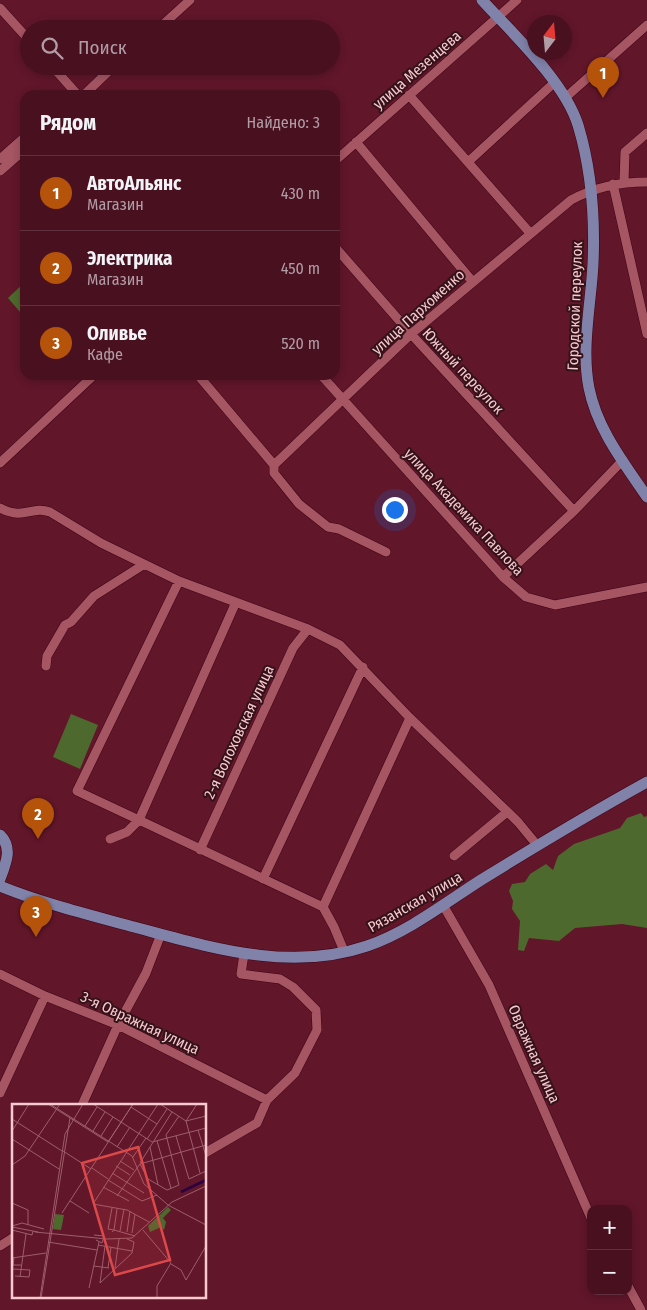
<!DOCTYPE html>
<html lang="ru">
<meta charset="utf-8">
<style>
:root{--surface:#491020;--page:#501929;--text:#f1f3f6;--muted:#b19da5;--line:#61303e;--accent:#b45309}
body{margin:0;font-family:"Fira Sans Condensed",sans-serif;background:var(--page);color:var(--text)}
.controls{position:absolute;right:15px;bottom:15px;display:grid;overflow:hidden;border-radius:10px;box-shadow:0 2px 8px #0003}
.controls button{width:45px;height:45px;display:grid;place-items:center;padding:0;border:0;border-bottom:1px solid var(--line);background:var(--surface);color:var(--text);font:25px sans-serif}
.compass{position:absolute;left:527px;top:15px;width:45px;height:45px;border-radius:50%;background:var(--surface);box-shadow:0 2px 8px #0003;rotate:16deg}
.you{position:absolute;left:394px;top:509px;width:18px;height:18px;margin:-12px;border:4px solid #fff;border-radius:50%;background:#1a73e8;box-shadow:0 0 0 8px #1a73e833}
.badge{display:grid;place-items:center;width:32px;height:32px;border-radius:50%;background:var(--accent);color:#fff;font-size:16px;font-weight:700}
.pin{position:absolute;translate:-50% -41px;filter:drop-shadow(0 1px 2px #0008)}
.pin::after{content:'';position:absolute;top:26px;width:18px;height:15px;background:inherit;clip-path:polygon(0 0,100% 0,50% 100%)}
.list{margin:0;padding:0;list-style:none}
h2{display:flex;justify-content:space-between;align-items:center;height:65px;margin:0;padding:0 20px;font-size:21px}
h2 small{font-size:16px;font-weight:400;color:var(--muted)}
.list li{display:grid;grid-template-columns:32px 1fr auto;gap:15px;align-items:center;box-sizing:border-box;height:75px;padding:0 20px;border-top:1px solid var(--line)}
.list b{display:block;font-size:19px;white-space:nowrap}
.list p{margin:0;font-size:16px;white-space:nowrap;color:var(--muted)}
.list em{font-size:16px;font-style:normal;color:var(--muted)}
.icon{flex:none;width:28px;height:28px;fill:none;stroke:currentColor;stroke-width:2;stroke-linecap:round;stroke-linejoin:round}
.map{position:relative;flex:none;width:647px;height:1310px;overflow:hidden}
.search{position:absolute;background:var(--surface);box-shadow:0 2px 8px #0003;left:20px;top:20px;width:320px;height:55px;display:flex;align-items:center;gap:12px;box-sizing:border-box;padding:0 18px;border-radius:28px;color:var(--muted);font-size:19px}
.panel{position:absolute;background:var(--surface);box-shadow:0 2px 8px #0003;left:20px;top:90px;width:320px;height:290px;border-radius:15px}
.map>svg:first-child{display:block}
</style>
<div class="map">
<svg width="647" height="1310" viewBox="0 0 647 1310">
<rect width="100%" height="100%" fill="#61162a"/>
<path fill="#4e692e" d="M25,282V308L20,312L8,298Z
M71,714L98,725L80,769L53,757Z
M641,813L644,817L647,816V928L622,924L575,928L559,941L529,938L524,951L518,950L520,921L512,909L513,901L509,891L512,884L525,882L530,874L546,864L553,870L558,856L574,844L620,828L627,818Z"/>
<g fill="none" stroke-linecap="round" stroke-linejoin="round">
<g stroke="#3d0415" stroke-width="10">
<path id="minor" d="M0,8L29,40
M158,29L190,0
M52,66L76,93
M84,95L114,66
M409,95L530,233
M565,98L647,25
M356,142L472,281
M0,159L25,137
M335,161L517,0
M468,162L555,82
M0,171L25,149
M624,182L625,152L647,133
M613,184L647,334
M335,247L411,334L574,511
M198,375L274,465V473L299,504L328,527L339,529L386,552
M321,375L503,577L526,597L555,605L647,587
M0,463L94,375
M274,465L411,334L571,200C595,187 619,182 647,182
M0,508C25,521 31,505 50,512L101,543L179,581L308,629L340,645L410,718L518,822L537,845
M503,577L574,511L623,460
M179,581L77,791L139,820L236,602
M46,666L47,656L65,625L71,622L94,596L143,565
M110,839L127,832L139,820L323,907L334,927L344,951
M200,850L293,648L308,629
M454,856L507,812
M263,879L363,667
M443,905L489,985L591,1218
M323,907L410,718
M0,974L45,996L118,1025L267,1100
M0,1093L45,996
M82,1105L118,1025L146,973L161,934
M205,1153L257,1123L267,1100L295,1073L317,1030L316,1010L293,987L280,979L241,974L244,954
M0,1246L14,1237
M628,1286L641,1310"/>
</g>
<g stroke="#3d0415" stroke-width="12">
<path id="major" d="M482,0C513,34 564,81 578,125C591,168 595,219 593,264C591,304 581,348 589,388C597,429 624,463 647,497
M0,835C13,848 6,863 0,879
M0,886C42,903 86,914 130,926C206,946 288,973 367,946C408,932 445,903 481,880C536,846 591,813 647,782"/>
</g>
<use href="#minor" stroke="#a65563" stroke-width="9"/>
<use href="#major" stroke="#8082aa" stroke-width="11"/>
</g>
<g text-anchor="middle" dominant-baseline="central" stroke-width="4" stroke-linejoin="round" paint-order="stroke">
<g font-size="15" fill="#f8c9cf" stroke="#331218">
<text transform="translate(417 70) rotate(-41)">улица Мезенцева</text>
<text transform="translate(575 306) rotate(-88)">Городской переулок</text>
<text transform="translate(418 312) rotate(-42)">улица Пархоменко</text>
<text transform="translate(463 371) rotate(47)">Южный переулок</text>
<text transform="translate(464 512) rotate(47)">улица Академика Павлова</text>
<text transform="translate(239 732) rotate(-65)">2-я Волоховская улица</text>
<text transform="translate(415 902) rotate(-30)">Рязанская улица</text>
<text transform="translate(140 1023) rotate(25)">3-я Овражная улица</text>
<text transform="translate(534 1054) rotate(66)">Овражная улица</text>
</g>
</g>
<g transform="translate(12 1104)">
<rect width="194" height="194" fill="#61162a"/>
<path d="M156,103L159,106L151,114L154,118L152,126L149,123L138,128L136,122ZM43,110L52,111L49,126L41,125Z" fill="#4e692e"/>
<path fill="none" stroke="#2b0041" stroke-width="2.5" d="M169,88L194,76"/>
<path fill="none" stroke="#9d5e6c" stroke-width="1" d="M36,0L96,38L121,0M38,0L120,52L132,80L156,101M81,0L140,38L194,24M148,0L174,17M119,3L145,20M0,15L50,47M174,17L188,69M174,17L185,0M174,17L194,12M73,22L85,3M186,26L194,52M0,27L17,0M81,27L93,8M89,32L101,13M164,32L177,75L194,67M0,35L47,65M135,35L155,5M145,37L159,84M105,43L118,23M138,43L146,81M51,47L79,65M121,53L134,34M108,57L122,66M128,59L160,8M128,60L136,75L155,86L167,81L154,31L167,12M0,61L13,52L48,0M104,62L118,71M80,64L96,75M100,69L132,89M96,76L130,97L145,91M91,83L117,97M105,92L128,60L194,41M58,97L77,109M0,99L16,106V120M156,101L194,121M100,104L96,125L102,126L105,105M50,109L121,0M137,118L115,106L81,100L146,0M0,122L10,119L32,125M0,123L26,128M0,126L20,131L21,127M131,126L159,159L145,182V194M108,127L112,105M23,128L95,135L120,134L160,98L194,82M100,128L102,126L123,132M115,128L118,107M120,129L123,110M82,131L92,132L90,139L84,136M36,138L85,146M86,141L120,147M93,142L88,179L120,149L122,138L115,135M0,154L34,149M2,154L1,161H9M159,160L169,166L174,176L194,142M1,161L0,165L18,166L17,173L3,172M82,162L97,164M96,164L99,143M103,164L107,135M8,173L14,130M77,184L87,138M28,194L53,30L71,0M29,194L58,14"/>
<path fill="#dd4849" fill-opacity="0.15" stroke="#dd4849" stroke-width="2.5" d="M126,43L158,156L103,171L70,59Z"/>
<rect width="194" height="194" fill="none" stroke="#f8c9cf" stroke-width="2.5"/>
</g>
</svg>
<div class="controls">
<button>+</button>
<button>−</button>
</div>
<svg class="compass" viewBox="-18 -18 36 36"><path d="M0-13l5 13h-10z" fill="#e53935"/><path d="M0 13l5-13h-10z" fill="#b19da5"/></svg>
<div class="you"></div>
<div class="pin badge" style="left:603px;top:98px">1</div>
<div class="pin badge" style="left:38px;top:839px">2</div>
<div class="pin badge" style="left:36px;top:937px">3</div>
<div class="search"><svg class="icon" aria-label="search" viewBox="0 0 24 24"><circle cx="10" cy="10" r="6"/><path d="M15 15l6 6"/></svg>Поиск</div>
<section class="panel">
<h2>Рядом<small>Найдено: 3</small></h2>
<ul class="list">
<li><span class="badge">1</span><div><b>АвтоАльянс</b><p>Магазин</p></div><em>430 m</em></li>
<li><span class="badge">2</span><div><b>Электрика</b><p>Магазин</p></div><em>450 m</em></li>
<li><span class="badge">3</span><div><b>Оливье</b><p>Кафе</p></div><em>520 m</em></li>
</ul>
</section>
</div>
